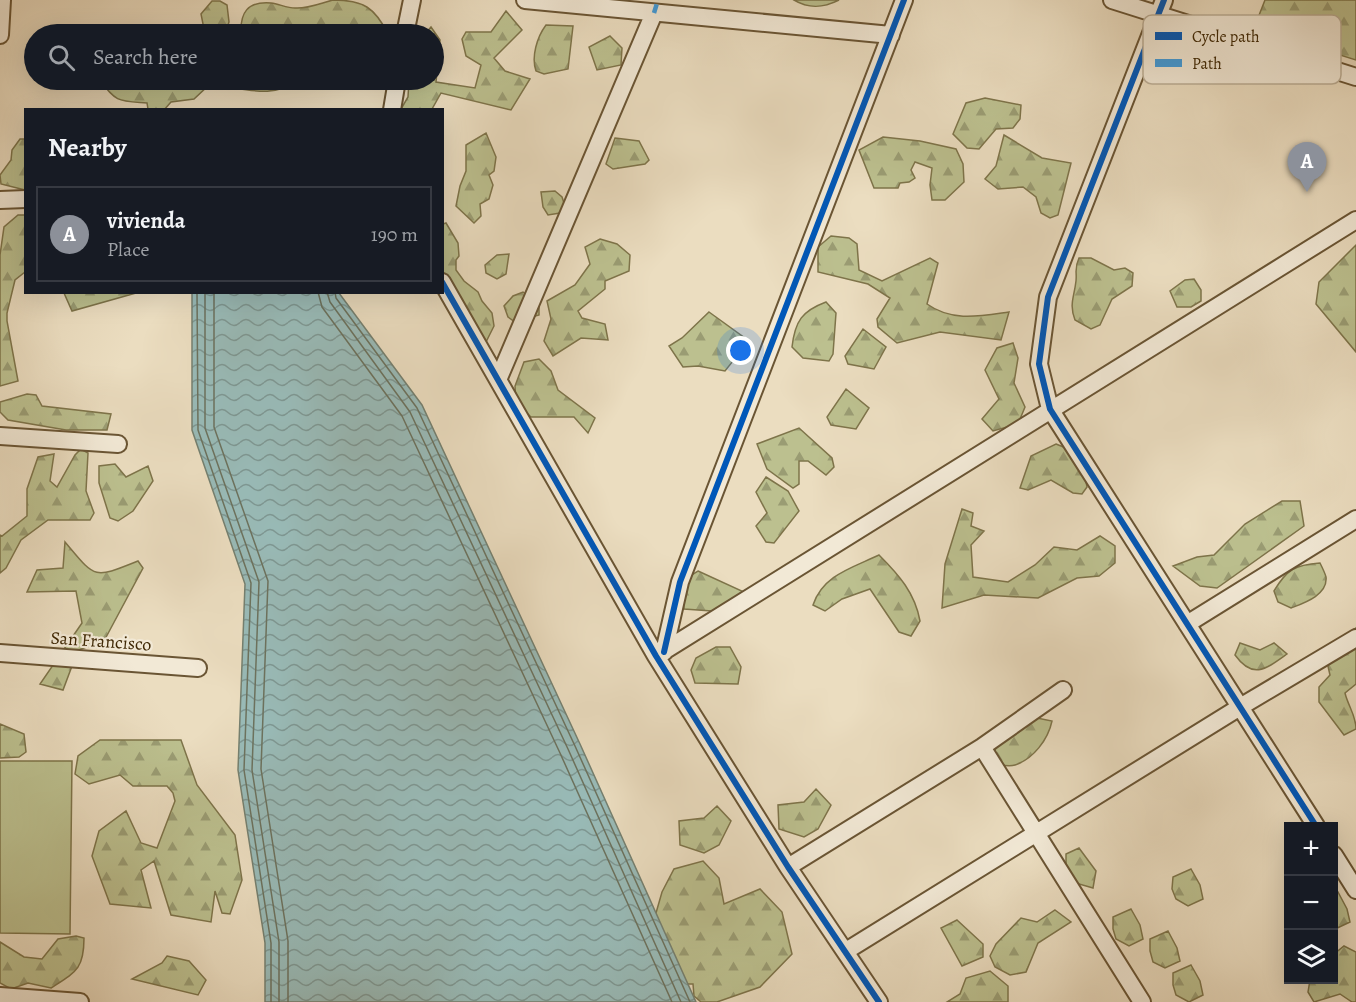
<!DOCTYPE html>
<meta charset="utf-8">
<style>
:root{--surface:#171b24;--page:#242831;--text:#f1f3f6;--muted:#9ea1a6;--line:#363941;--accent:#8c9099}
body{margin:0;font-family:Alegreya,serif;background:var(--page);color:var(--text)}
.controls{position:absolute;right:18px;bottom:18px;display:grid;overflow:hidden;border-radius:0px;box-shadow:0 6px 24px #0002}
.controls button{width:54px;height:54px;display:grid;place-items:center;padding:0;border:0;border-bottom:2px solid var(--line);background:var(--surface);color:var(--text);font:30px sans-serif}
.you{position:absolute;left:741px;top:351px;width:21px;height:21px;margin:-15px;border:4px solid #fff;border-radius:50%;background:#1a73e8;box-shadow:0 0 0 9px #1a73e833}
.badge{display:grid;place-items:center;width:39px;height:39px;border-radius:50%;background:var(--accent);color:#fff;font-size:20px;font-weight:700}
.pin{position:absolute;translate:-50% -50px;filter:drop-shadow(0 2px 3px #0008)}
.pin::after{content:'';position:absolute;top:32px;width:21px;height:18px;background:inherit;clip-path:polygon(0 0,100% 0,50% 100%)}
.list{margin:0;padding:0;list-style:none}
h2{display:flex;justify-content:space-between;align-items:center;height:78px;margin:0;padding:0 24px;font-size:26px}
h2 small{font-size:20px;font-weight:400;color:var(--muted)}
.list li{display:grid;grid-template-columns:39px 1fr auto;gap:18px;align-items:center;box-sizing:border-box;height:96px;margin:0 12px 12px;padding:0 12px;border:2px solid var(--line);border-radius:0px}
.list b{display:block;font-size:22px;white-space:nowrap}
.list p{margin:0;font-size:20px;white-space:nowrap;color:var(--muted)}
.list em{font-size:20px;font-style:normal;color:var(--muted)}
.icon{flex:none;width:33px;height:33px;fill:none;stroke:currentColor;stroke-width:2;stroke-linecap:round;stroke-linejoin:round}
.map{position:relative;flex:none;width:1356px;height:1002px;overflow:hidden}
.search{position:absolute;background:var(--surface);box-shadow:0 6px 24px #0002;left:24px;top:24px;width:420px;height:66px;display:flex;align-items:center;gap:15px;box-sizing:border-box;padding:0 21px;border-radius:33px;color:var(--muted);font-size:22px}
.panel{position:absolute;background:var(--surface);box-shadow:0 6px 24px #0002;left:24px;top:108px;width:420px;height:186px;border-radius:0px}
.map>svg:first-child{display:block}
</style>
<div class="map">
<svg width="1356" height="1002" viewBox="0 0 1356 1002">
<defs>
<pattern id="forest-firs" width="22" height="20" patternUnits="userSpaceOnUse" patternTransform="scale(1.5)"><rect width="22" height="20" fill="#bcc08f"/><path d="M5 1l3.5 6h-7zM16 11l3.5 6h-7z" fill="#9a9c73"/></pattern>
<pattern id="water-waves" width="16" height="10" patternUnits="userSpaceOnUse" patternTransform="scale(1.5)"><rect width="16" height="10" fill="#99bbb8"/><path d="M0 5q4-4 8 0t8 0" fill="none" stroke="#7e9894"/></pattern>
</defs>
<rect width="100%" height="100%" fill="#ebddc0"/>
<filter id="stains"><feTurbulence type="fractalNoise" baseFrequency=".00333" numOctaves="4"/><feColorMatrix values="0 0 0 0 .2 0 0 0 0 .09 0 0 0 0 .02 0 0 0 .5 -.17"/></filter>
<radialGradient id="worn" r=".72"><stop offset=".6" stop-color="#630" stop-opacity="0"/><stop offset="1" stop-color="#630" stop-opacity=".3"/></radialGradient>
<path fill="#bcc08f" stroke="#7e744a" stroke-width="1.5" d="M0,761H72L70,934L0,933Z"/>
<path fill="url(#forest-firs)" stroke="#7e744a" stroke-width="1.5" d="M333,0C364,0 375,8 388,34H241C240,13 247,1 271,3C279,4 287,8 295,8C307,9 321,3 333,0Z
M794,0H839C823,8 809,9 794,0Z
M1265,0H1356V60L1254,28Z
M212,1H220L227,5L229,22L225,34H205L201,14Z
M506,11L522,30L494,58L505,71L530,79L511,110L441,93L432,109H401L408,97L409,80H434V34H425L431,27L440,40L436,82L475,88L481,65L466,56L462,39L466,32H491Z
M546,25L573,26L568,69L544,74L536,71C531,57 537,37 546,25Z
M610,36L622,48L621,65L597,70L589,47Z
M100,80H295C274,102 235,85 209,85L194,99L171,102L164,110L148,109L147,103C120,101 116,103 100,80Z
M985,98L1021,105L1020,119L1013,128L996,129L979,149L967,148L953,134L966,103Z
M486,133L496,157L494,171L489,175L493,185L489,199L480,204L481,216L474,223L456,206L460,186L466,171V145Z
M1004,135L1042,158L1071,163L1058,215L1050,218L1041,213L1036,197L1023,187L998,189L985,179L996,166Z
M883,137L920,141L956,149L963,164L964,182L945,200H932L930,185L932,168L915,162L911,170L915,178L909,182L900,183L898,188H874L859,150Z
M615,138L639,141L649,160L645,164L613,169L606,164Z
M20,139H25V190L1,184L0,175L11,160L12,150Z
M555,191L562,197L565,206L560,213L548,215L543,207L541,192Z
M18,215H25V272L15,280L7,313V321L18,381L0,386V255L4,227Z
M446,223L458,243L459,256L456,260V270L464,281L478,292L482,301L492,313L494,326L486,342L475,349L443,275V224Z
M831,236L849,238L857,244L859,270L882,281L930,258L938,263L927,304C952,322 980,316 1009,312L1001,340L940,332L897,343L878,327L877,319L890,298L868,284L818,272V247Z
M600,239L617,244L630,255L629,271L605,281V289L578,311L582,318L605,324L608,340L581,338L553,356L544,341L551,319L547,301L575,285L590,264L585,247Z
M1356,245V352L1316,304L1319,282Z
M509,254L506,274L497,279L486,273L485,265L497,255Z
M1079,258H1091L1114,270L1125,268L1133,273L1132,286L1112,299L1100,325L1091,329L1075,320C1069,304 1074,298 1076,281C1077,271 1074,269 1079,258Z
M1194,279L1201,290V301L1191,307H1177L1170,291L1185,280Z
M523,292L539,304V315L515,322L508,317L504,306L513,296Z
M64,293H136L72,311Z
M826,302L836,313L833,354L829,361L803,358L792,347C795,321 802,311 826,302Z
M709,312L749,341L725,371L698,366L683,367L669,346L682,338Z
M863,329L886,347L874,369L848,364L845,356Z
M1013,343L1018,358L1014,383L1025,407L1018,424L993,431L982,419L999,399L985,370L997,348Z
M539,359L551,371L558,390L595,418L588,433L574,417H531L516,403L515,386L524,362Z
M846,389L869,408L856,429L831,425L827,417Z
M27,394L36,395L42,406L111,414L107,430H66L8,420L0,412V402Z
M799,428L832,458L834,467L826,475L808,461H799V484L793,488L767,469L757,444Z
M1056,444L1081,454L1087,487L1082,494L1073,493L1051,480L1028,490L1020,488L1031,456Z
M81,449L88,453L86,491L94,513L90,520H48L21,540L6,568L0,573V535L2,536L27,516V489L38,457L54,454L50,481L57,487L75,455Z
M115,464L126,477L148,466L153,481L133,511L118,521L110,518L99,483V466Z
M766,477L788,491L799,511L774,543L766,542L756,526L767,513L756,492Z
M1282,501H1300L1304,526L1217,588L1200,586L1173,566L1197,557L1214,555L1245,524Z
M962,509L973,513L971,526L984,531L971,545L973,577L1008,582L1035,565L1054,547L1077,550L1100,536L1115,546V563L1099,576L1077,578L1038,598L984,595L942,608L945,564Z
M65,542C96,579 93,579 138,561L143,568L104,641L78,650L63,690L40,684L82,623L76,591L27,592L37,570L63,568Z
M879,555C899,575 915,593 920,621L911,636L899,632L870,589L842,599L825,611L813,605C823,575 852,568 879,555Z
M1320,563C1322,567 1325,573 1326,577C1328,595 1304,603 1291,608L1278,602L1274,591C1287,569 1295,565 1320,563Z
M698,571L744,592L712,611L684,609L680,582Z
M1356,628V684L1345,693C1348,706 1356,715 1356,729L1344,735L1319,702V687L1330,675L1325,653L1337,641Z
M1240,643L1260,650L1274,643L1287,654C1266,669 1253,680 1235,655Z
M716,647H730L741,667L738,684L695,683L691,670L696,658Z
M1032,717L1052,721C1048,740 1033,759 1015,765C1009,767 1001,765 995,764L993,752L1014,726Z
M0,724L24,734L26,752L19,757L0,758Z
M100,740H181L197,785L235,835L242,880L230,914L222,913L215,891L211,922L171,915L154,861L141,870L151,908L110,904L92,856L99,831L126,811L141,843L157,848L175,801L173,793L167,786H133L120,775L89,784L75,774L78,756Z
M816,789L831,805L818,829L804,837L779,829L778,805L804,802Z
M717,806L731,821L719,845L704,853L680,845L679,821L704,818Z
M1079,848L1096,871L1093,888L1072,882L1066,868V854Z
M703,861L719,878L724,904L760,889L782,912L792,954L760,987L717,1002H701L694,996L693,984H684L652,927L662,892L674,869Z
M1191,869L1200,885L1203,899L1188,906L1176,899L1172,889L1173,877Z
M1338,892L1347,909L1350,922L1335,929L1334,928V894Z
M1131,909L1140,925L1143,939L1129,946L1116,939L1113,929V917Z
M1055,910L1071,922L1038,943L1026,972L1010,975L995,967L990,956L996,944L1021,918L1037,922Z
M957,920L983,944V957L962,966L941,928Z
M1168,931L1177,948L1180,961L1165,968L1153,962L1150,951V939Z
M76,936L84,938C84,969 76,972 51,988L28,983L11,989L0,983V942L24,957L42,959L58,939Z
M1344,946L1356,952V1002H1352L1340,994L1314,1002L1308,992L1310,980H1334V954Z
M167,956L189,961L206,980L198,995L132,979L162,963Z
M1191,965L1200,981L1203,995L1189,1002L1176,995L1173,985V973Z
M990,971L1008,986V1002H947L960,994L966,978Z"/>
<path fill="url(#water-waves)" stroke="#758070" stroke-width="1.5" d="M192,293H339L422,405L580,744L696,1002H265V943L238,770L245,584L192,430Z"/>
<g fill="none" stroke-linecap="round" stroke-linejoin="round">
<path stroke="#6c725e" stroke-width="1.5" d="M197,292L198,430L251,583L244,770L271,943V1002
M205,292V428L259,582L252,770L279,942V1002
M214,292V427L268,581L261,769L288,941V1002
M318,292L322,307L402,416L560,753L672,1002
M327,292L330,302L410,412L568,749L681,1002
M335,292L336,298L417,408L575,746L690,1002"/>
<g stroke="#6a5534" stroke-width="20">
<path id="street" d="M525,0L891,35
M1112,0L1356,77
M1164,0L1048,297L1039,364L1050,409L1316,826
M405,34L412,0
M0,35L2,0
M392,110L397,80
M0,200L26,199
M442,282L656,656L788,867L879,1002
M498,380L654,13
M0,436L118,444
M1187,624L1356,519
M664,652L680,582L904,0
M0,653L198,668
M656,656L1356,220
M982,747L1142,1002
M1334,855L1356,890
M788,867L982,747L1063,690
M846,951L1240,707L1356,638
M0,996L80,1002"/>
</g>
<use href="#street" stroke="#f2e9d6" stroke-width="16"/>
<path stroke="#3f9cdd" stroke-width="4.5" stroke-dasharray="9 4.5" stroke-linecap="butt" d="M654,13L658,0"/>
<g stroke="#f2e9d6" stroke-width="10">
<path id="cycleway" d="M1164,0L1048,297L1039,364L1050,409L1316,826
M442,282L656,656L788,867L879,1002
M664,652L680,582L904,0"/>
</g>
<use href="#cycleway" stroke="#0057b8" stroke-width="6"/>
</g>
<g text-anchor="middle" dominant-baseline="central" stroke-width="4.5" stroke-linejoin="round" paint-order="stroke">
<g font-size="18" fill="#3f2805" stroke="#f2e9d6">
<text transform="translate(101 641) rotate(4)">San Francisco</text>
</g>
</g>
<rect x="1143" y="15" width="198" height="69" rx="9" fill="#f2e9d6" stroke="#bcaf97" stroke-width="1.5"/>
<rect x="1155" y="32" width="27" height="8" fill="#0057b8"/>
<rect x="1155" y="59" width="27" height="8" fill="#3f9cdd"/>
<g font-size="16" fill="#3f2805">
<text x="1192" y="42">Cycle path</text>
<text x="1192" y="69">Path</text>
</g>
<rect width="100%" height="100%" filter="url(#stains)"/>
<rect width="100%" height="100%" fill="url(#worn)"/>
</svg>
<div class="controls">
<button>+</button>
<button>−</button>
<button><svg class="icon" aria-label="layers" viewBox="0 0 24 24"><path d="M12 4l9 5-9 5-9-5zM3 14l9 5 9-5"/></svg></button>
</div>
<div class="you"></div>
<div class="pin badge" style="left:1307px;top:192px">A</div>
<div class="search"><svg class="icon" aria-label="search" viewBox="0 0 24 24"><circle cx="10" cy="10" r="6"/><path d="M15 15l6 6"/></svg>Search here</div>
<section class="panel">
<h2>Nearby<small></small></h2>
<ul class="list">
<li><span class="badge">A</span><div><b>vivienda</b><p>Place</p></div><em>190 m</em></li>
</ul>
</section>
</div>
